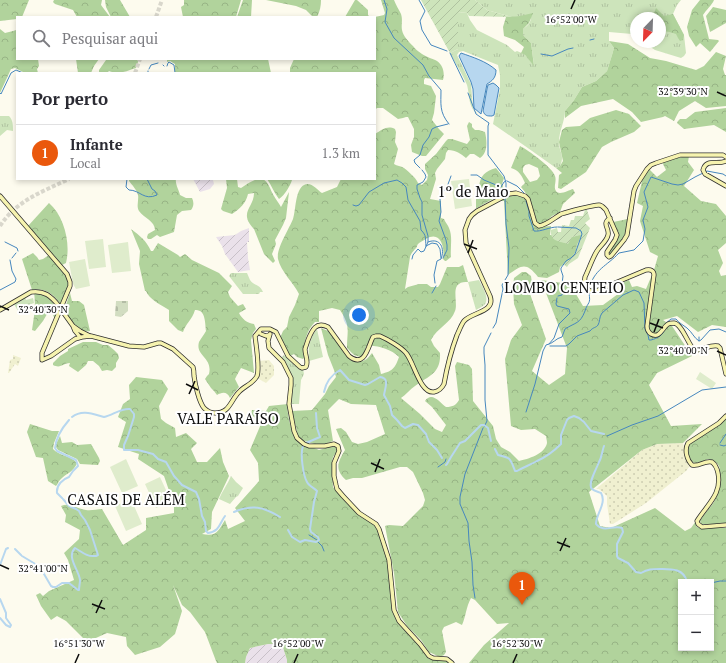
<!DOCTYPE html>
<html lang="pt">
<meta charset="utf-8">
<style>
:root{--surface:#fff;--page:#f7f7f7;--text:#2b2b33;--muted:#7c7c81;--line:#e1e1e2;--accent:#ea580c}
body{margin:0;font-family:"PT Serif",serif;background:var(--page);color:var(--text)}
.controls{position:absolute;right:12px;bottom:12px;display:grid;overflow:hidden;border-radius:0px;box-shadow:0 2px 6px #0003}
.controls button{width:36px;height:36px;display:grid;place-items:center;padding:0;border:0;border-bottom:1px solid var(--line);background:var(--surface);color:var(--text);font:20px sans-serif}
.compass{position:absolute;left:630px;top:12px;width:36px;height:36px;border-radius:50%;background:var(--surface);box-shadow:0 2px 6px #0003;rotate:203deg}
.you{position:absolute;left:359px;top:315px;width:14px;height:14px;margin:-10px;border:3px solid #fff;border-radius:50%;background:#1a73e8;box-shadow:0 0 0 6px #1a73e833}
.badge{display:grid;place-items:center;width:26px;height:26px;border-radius:50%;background:var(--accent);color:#fff;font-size:13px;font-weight:700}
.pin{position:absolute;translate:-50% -33px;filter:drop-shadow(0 1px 2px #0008)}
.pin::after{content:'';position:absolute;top:21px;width:14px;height:12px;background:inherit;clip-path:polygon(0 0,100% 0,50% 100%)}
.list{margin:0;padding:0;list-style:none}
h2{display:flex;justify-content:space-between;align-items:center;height:52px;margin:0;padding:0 16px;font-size:17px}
h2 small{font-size:13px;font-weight:400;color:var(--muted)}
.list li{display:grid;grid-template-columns:26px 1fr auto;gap:12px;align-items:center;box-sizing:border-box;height:56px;padding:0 16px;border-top:1px solid var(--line)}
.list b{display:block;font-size:15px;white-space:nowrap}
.list p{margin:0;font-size:13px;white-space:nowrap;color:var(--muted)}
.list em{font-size:13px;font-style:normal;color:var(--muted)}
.icon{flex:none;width:22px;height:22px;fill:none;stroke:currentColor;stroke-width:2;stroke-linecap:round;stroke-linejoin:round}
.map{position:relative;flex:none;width:726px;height:663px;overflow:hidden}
.search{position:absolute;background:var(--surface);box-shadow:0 2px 6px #0003;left:16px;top:16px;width:360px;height:44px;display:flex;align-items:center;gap:10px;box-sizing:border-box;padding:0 14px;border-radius:0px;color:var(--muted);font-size:15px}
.panel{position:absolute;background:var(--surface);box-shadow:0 2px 6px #0003;left:16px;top:72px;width:360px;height:108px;border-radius:0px}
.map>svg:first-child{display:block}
</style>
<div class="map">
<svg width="726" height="663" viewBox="0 0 726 663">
<defs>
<pattern id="industrial-furrows" width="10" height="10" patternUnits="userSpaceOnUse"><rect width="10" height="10" fill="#eae1ea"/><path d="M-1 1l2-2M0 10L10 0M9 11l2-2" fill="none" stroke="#c8c0c8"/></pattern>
<pattern id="farmland-dots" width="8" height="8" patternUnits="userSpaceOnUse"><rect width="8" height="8" fill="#f0f0d0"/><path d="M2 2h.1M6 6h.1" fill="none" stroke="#cdcdb1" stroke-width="1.8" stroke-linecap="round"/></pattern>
<pattern id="grass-tufts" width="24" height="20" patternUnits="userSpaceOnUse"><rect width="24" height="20" fill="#cde4bb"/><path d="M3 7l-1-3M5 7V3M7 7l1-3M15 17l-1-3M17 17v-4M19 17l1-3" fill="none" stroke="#afc2a0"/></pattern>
<pattern id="forest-crowns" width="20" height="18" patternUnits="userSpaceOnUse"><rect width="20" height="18" fill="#b1d39c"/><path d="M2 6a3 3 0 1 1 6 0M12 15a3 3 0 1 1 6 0" fill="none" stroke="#97b485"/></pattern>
<pattern id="cemetery-stones" width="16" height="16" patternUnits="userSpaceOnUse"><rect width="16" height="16" fill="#d2ddc1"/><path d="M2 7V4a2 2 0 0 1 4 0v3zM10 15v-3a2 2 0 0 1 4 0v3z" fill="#b3bca5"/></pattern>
<pattern id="garden-furrows" width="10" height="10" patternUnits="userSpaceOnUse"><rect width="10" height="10" fill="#cde4bb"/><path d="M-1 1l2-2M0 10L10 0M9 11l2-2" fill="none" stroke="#afc2a0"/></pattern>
</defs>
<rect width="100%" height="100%" fill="#fdfbee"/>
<path fill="url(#industrial-furrows)" d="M193,179H223L213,180L214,184L210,189L200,192Z
M249,228V242H247L248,258L250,270L238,272L225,254L222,246L216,237L235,235L241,231Z
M268,644H282L287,660V663H245L246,657L250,648Z"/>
<path fill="url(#farmland-dots)" d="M13,355L21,358L18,366L15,364L9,373H8L10,360L13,359Z
M269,360L274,366V375L266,383L257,378L258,361Z
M683,443L687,462L690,466L686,471L646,503L613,524H610L607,504V496L599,489H596L642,450L657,444Z"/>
<path fill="url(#grass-tufts)" d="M475,0H681L677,5L673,14L684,35L686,53L684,56L681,58L655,50L643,42H660V18H636V37L632,34L609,32V41L614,48L612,55L607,71L596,81L582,87L574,100L565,111C565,121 559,131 559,142C559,152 565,155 560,166L556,168L525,146L493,124L500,89V75L498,65L463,51L459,52L457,55L471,84L473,109L478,114C468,108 470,96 467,85C463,75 455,63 450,53L458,49V12L467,13L470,20L477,30L507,45L515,52L517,51L524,54L534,65L531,43L523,35V29C527,26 531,23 531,17L520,16L512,17L487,10Z
M0,116H9C13,120 13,125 13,131L7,130L0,136Z
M231,273H247C248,275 249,278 250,280C254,286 260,284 263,292H260L259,294H243L229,276Z
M479,280C482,286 488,295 486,302C485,306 479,308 476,310L468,282Z
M25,297L26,300L33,298L34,303L26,306L22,309L21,308L18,311L14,304Z
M317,329L323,357L309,361C308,350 309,338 317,329Z
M284,355L299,369H303L304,374L301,380L299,404H290L292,376L287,366L281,358Z
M231,476L236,482L243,488L238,496L236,497L230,504L219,499C222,491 228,484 231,476Z"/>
<path fill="url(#forest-crowns)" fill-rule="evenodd" d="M0,0H29L22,17H17V19L0,21Z
M54,0H102L101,5L110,17H77L73,10L55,4L53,2Z
M105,0H120L130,17H111L106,7Z
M184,0H241L236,17H183L181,7L184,5Z
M243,0H252L251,17H237Z
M266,0H321C321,6 320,11 317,17H311L312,16L306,10L296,6Z
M355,0H357L368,10V15L370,17H345Z
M381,0H394C396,5 399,10 401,14C403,20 401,25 402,30C403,36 409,42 413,46C415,49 419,52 422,54C426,57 434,59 437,61C443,65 445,73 443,80L425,78L424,80V84L431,86L436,96L434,113L432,120L439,129L444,134L426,156H422L412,152L411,145L414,137V129L408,117H406L403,118L398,119L383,108H377L375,110V73H290V68L294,59H375V17L384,15L385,13Z
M700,0H714C712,5 706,10 703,15L709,39L718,40L719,41L710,52L700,43L696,47L689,36L687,27L692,10Z
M713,7L726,10V23L710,32L706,16Z
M656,8L664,16L673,14L684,35L683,40L680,41L678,38L676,34C671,32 666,31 660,31V18H645L647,13L653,16Z
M533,13L529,23L523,29V35L531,43L534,66L525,55L521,53L524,47L515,40L504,36L503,27L506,17L520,16Z
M0,29L5,33L17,30V59H38L39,66L37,69L38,73H25L15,68L11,69L0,93Z
M609,41L628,44L650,58L666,61L696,70L704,66L716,52L726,56L723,69L725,75H726V106L706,108L695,101L679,111L674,121L665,116L663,117L641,122L632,112L613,99L581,106L565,118V111L574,100L582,87L596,81L607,71L612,55L614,48Z
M76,59H99L94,66L91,73H78Z
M105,59H139L136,68C127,71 118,75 109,71L107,73H99V70L106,60Z
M167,59H268L271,73H175V64L170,61L167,62Z
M726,108V132L714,125L684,129L677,123L678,121L680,119H686L695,112Z
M616,110L629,114L641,126L634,132L611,142L602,147L586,172L561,189L558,188L559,175L562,173L556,168L560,166L563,161L559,142L562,130L566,127L580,126L590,118Z
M469,122L472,124V127L475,130H479L485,132C487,141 488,153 480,158L474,154H470L466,158C461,154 456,150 448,150L446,153L445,159L437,169L435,173L436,179L430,199L441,201V218L444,219C445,222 448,225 449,228C453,237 450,248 451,257L446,261H445L443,259C445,248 441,230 426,239C424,240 420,242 418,244C417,245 417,248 415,249C413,252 411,253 410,257L405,289L408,287L419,284H427L431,287H438L440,284L447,267H459L463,265L468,282C465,282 461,282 459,284C452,288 458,304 455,311C451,323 437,328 431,340L434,346L440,353C441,373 430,375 415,386C410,389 406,395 401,398L420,414L435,429L442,432L446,425L432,407L425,401C432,391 440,403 446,407C453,407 456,405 459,400L455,366L457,362L469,365L472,369L473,401L493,426L496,439L501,447L510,452L519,461C528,459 545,454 547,443C547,440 546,438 546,436L535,429L521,430L511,426L505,359L511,340L522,325L514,304L513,286L514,278L522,272H526L531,276L532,283L529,291L546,339L532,371L549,385L565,374L567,348L541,280L570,284L583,306L603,305L618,294L624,282L629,280L632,287L637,286L646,289L654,270L658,256L650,252L640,221L643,206L637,203L643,177L649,169L657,177L666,170L662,162L676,158L689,156L688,162L694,170L684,186L701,201L716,204L726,216V243L718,250L723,263L719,271L721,276L726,275V327L712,325L698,332L677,316L663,320L672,326L692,356L657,373L649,385L671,426L702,424L683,443L657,444L642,450L589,492L600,526L611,528L655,508L685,531L691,528L696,521V526L699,528H726V663H469L484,645L509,623L497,624L475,600L471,598C466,607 466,616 462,625L456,622L444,627L442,631L446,652L444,655L440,657L429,652L421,640L407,626L398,612L394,573L385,526L389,525L403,526L423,506L425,500L423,493L413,472L407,467H400L362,478H353L346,480C334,469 338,462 345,450L336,429L341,428L346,432L352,442L358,444L367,442L385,434L376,405L351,404L339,399L328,410L333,441L320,446L302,440L298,436L292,411L312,410L325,394L329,386L336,377L334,370L328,355L321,328C323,329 326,330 328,331C336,337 343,353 352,361C363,362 365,362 372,353L379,365L381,374C393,371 395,368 399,357C390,349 378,345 366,346L365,352L363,356C355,358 352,353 347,348C347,330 351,327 340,310L332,308L319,311V322H315C306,331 303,345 304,358L303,359L297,357L294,354L290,356L280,338L283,331L287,327L289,317L295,305L299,294C293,282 281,272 278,259C276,249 289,229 293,219C296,210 295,190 304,185C311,181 317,190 322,193L337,187L341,179H375V134C382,130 387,125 395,129L396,132L395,142L398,149L394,164C397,166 401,166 404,168C409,172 416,178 418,183L422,185L427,180L428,175L425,169V164L436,154L446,141L448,139H452L467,144L470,140L467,126ZM681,582H711V648H681Z
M520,146C528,150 553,168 555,176C557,181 553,187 556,191C559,196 569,190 573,189L575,193L563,204L560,212L552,216L543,225H541L537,223C533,209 531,198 521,187L525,183C522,176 519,170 511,168ZM529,164L538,168L540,176L537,180L530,182L523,172V168L525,165Z
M496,168L504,178L502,184L505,192L477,208H476V194L475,187H479C480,176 485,171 496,168Z
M129,179H176C175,184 179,190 180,195L186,198H192C194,202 194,206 191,210L182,211L177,215L174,232L160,237L157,235L151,239H148L147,237L148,234L155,230C155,221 144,218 139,211C136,206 139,200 138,195C137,190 132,185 129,181Z
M226,179H237L238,187L241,188C246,185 252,180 258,179C268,177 270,190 274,196C276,200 279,203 281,207L289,192L286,218L283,225L275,240L276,244L272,254L275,261L273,263L264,254L254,229C238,212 254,208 254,193L248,194C246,203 240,209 232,214L223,211L221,209L227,188Z
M267,179H292V180C290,186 285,195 279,199C274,193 272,186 267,179Z
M510,195H515L524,197L528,202L534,223L536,226L539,227L551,226L550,235L572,237L581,234V237L577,245L576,251L572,258L560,267L559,272L547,278L538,277C526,262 522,265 508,275L504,201H501V199Z
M49,203C64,216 71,243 66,263L62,265L28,226Z
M628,219C626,236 622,242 611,254L609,253V251L616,239L613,222Z
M131,229C140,236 146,240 151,251H153L158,243L178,255L180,257L185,254L192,260L219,273L232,286L228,292L230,297L238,306L243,304L246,309L239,313C242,319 247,323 254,324L256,329L253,333L251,340L254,373L241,368L237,375L235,379L239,387L230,398C227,391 222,392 217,395L214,391L211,388L205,379L207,376L209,374C213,357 195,356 199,342C201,338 204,335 206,331C205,324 206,309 195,310C192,320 186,323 183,332L178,330L169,321V310C161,305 149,299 146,291H145L139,264L140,251Z
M33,253L37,257L39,260L43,259L49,255L67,276L69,286L62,306C53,294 47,288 32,290L22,259Z
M34,292L44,294L50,299L59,310L55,319L50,309L43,321L35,331L32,330C34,316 36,307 34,292Z
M70,293L72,301H79L84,305L90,331C78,333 71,320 64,311Z
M83,342H96L103,345H108L114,350L118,354L119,358L116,363V367L112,371L107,370L102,371L99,366L93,361H88L86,365L78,372L69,366L70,363C63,363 61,369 53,365V363L60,356L68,351V349Z
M136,377L162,380L168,389L159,406L161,419L166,423L175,428L176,437L186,433L197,443L191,449L197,462H207L220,448L223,462L229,476L212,512L211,529L202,534C217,537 218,531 225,520L228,529L245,521L235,508L259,481L258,463L250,450L261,424L251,414L252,410L266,411L269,406L288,404C286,411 291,429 294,436C296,439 301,443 304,444C308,447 313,447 319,450L332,446L337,447L338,450L333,457L332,463L333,487L358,514L374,523L377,528L387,559L395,618L401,626L420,646L427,657L429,659L446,660L450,663H287V660L282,644H268L250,648L246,657L245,663H217L216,661L205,632L190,612L182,605L173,585L182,611L175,634L160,647L135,655L127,646L126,637L107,633L87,642L66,621L57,616L51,620L41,606L36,595L40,593L43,596L49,591L74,580L68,560L64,553L79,539L80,530L65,522L66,515L61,506C70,502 77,509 86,510C91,511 97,509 102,509L123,545L146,530V518L174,513V505L164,476L138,459L139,454L118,447L126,422L118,417L123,404L130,399L129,385Z
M726,419V523L710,525L701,524L700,521C704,513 711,508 715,500C719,493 722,473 719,466C717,462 712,460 708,459C701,462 697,465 690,461C687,453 687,449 691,442Z
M30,424L52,431H59L54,443L53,449C59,456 71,455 77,463C74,472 65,474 60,480C58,482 58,484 56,486L48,481L43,458L36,457L27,432Z
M60,436L62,443L72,442L77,445L91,444L99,458L100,461L98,465L80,464L77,459L58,450L56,447V444Z"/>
<path fill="url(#cemetery-stones)" d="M116,301H128V311L121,317L115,316Z"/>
<path fill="url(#garden-furrows)" d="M421,0H475L487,10L512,17L469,16L467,13L458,12V49L450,53Z
M585,210H587L590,219L585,223L590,228L578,258L569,264L567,267L563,264L572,258L576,251L577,245L581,237V235L572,237L568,244C559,241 550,242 551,230L557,228L558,232H561L562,225L569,226L571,220H574L575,216H583Z"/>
<path fill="#dfeccc" d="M469,179L472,206L455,209L451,181Z
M103,239L106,267L89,269L85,241Z
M128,242L131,271L112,273L108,245Z
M85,259L90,286L76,289L73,284L69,262Z
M700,372L716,383L712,389L696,379Z
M126,459L138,486L122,493L110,467Z
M160,477L171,501L156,508L145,484Z
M131,499L142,524L126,531L115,506Z"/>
<path fill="#b7d7ef" stroke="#4687be" d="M461,53C472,57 486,61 496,70C496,78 492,81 487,84L481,114L474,108L473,89L471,82L459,56Z
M493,83L496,85L499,88L494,115L492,116C487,116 485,116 483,111L487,89L488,85Z"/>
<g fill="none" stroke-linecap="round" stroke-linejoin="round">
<path stroke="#4687be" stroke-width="1" d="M384,0L387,9L385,22L394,38L423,65L429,76L441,90C441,104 439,112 449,124
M419,0L425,11L420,21L422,30L431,45L447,51
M590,40L594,39
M450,53L464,82
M541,54L552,56L568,49L573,48
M163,65L164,66
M167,66L168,63L169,62L174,65L175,73
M149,69L151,65L158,63
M148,73V71
M0,93L1,94L11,73L16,70L23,73
M468,93L476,114L489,123L488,126V155L504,176L506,183V191
M420,168L415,163L414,160L420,155L423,145L429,137L432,129L436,127L448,124
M471,175H477L484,180L501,187L504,182L506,181
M127,179L126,187L129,190C140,190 144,201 157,195L155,191L152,189L147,179
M507,181L517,186L524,193
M526,201L529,211V216L534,231C541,232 549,227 557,227
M353,205L356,206L359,205L369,192L384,183L397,180L402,183L406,187L408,200L420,221L421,230C427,236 425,238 426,246
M5,242L17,248L18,251
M428,242C441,237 445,249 441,259L437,261L434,275L435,283
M426,246L432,243L437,244L440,249L441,258
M12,258L16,253
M443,258L447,250V245L446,240L439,221L441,212L440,199L443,192L447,187L451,176
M412,259L413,255L418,249L421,252L424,251L428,242V236L422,215V202L420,198L417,189V185L423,182L426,177L425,174L422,170
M589,289C594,269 607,266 619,253L634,250L643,241L645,229L643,220L648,207L644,192L651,177L672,184L678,185L683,184L695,177L707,171L723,174L726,176
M0,290L15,282L16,279L12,271L10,260
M432,293L436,286
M558,296L562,295L563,291L562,284L563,276L561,270V268L566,261L571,258L575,254L582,234L581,231L576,228L558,227
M665,324L671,319H676C679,323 683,325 687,328C692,332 694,338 699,341L701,340L710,330L719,329L726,332
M493,328L496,323L503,289L502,285L508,275L509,248L506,224L505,197
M699,341V337
M549,344L554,338L559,324L570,313L569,309L557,306L556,304L557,298
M550,346H566L569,344L577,336L590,331C593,327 596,328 598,325C600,322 599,317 602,313L623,295L634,290L639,292L644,303L645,329L648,335L649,340H651C658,338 662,336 665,329
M526,412L535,384L543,351L546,345C553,344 556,338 562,337L565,329C576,322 580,324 585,311C588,301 591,305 589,293
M485,425L487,421L485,400V365L484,353V347L491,333
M484,427L485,426
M607,436L632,425L658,416L702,390L726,387
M720,443L726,434
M720,445L724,446L726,445
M438,467L445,462L446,459
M309,535L317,540
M318,542L322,546L324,551
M711,583L720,581H726
M475,598L473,585L472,562L469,541L468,523L460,504V497L465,474L483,428"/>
<path stroke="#b7d7ef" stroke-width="2" d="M324,392C326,382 331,375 340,370L349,380L365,385L368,384L380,377C390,378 385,388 384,395L390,406L392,415L397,420L402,426L405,428L413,424L418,425L426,434L429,442L437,450L442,458
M72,417C82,409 93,414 104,417C113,415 121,408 130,409L134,414V417L128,436L124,445V450H138L153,454L158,459L166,462L174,476L182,485L196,492L199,499L202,516L205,522L206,531L208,533C220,531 219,524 225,516
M306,443L320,437L317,428L316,413
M604,446C602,451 602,457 599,462C597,468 587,484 592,489C594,491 599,492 601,493C607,503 596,514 596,524C603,533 613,525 622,528L623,532L617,544V556L618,558L628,563L636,572L641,573C648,569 652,569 660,569C670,569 684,568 687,582
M495,449L498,455C511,458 510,458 515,471H517C524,467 530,465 537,461C546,457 554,451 561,444V435L567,420L569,418L574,416L579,418L584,422L591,431L604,434
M446,465L447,464L451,457L460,443L465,441L481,425H484L488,428L491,441
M62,498L57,493C56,485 63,479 69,477L73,471L78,466L76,460L57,451L55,448C56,438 62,428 69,420
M63,499L69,506L76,509L79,511L81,515L85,520L90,530L98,555L96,556
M234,512C252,504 264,507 280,517
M288,530L292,537L300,542L305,540L316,542L319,540L318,537L311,532L310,529L314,502L317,491C314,488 309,486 307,482C303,475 300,453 303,446
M15,549L21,555
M22,556L37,565L44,573
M0,565L6,549L8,548
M44,574L51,586L53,587H56L62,583H69L78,590H79C79,587 80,583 80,580C79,570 66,557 75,548C82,552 87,557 95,556
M0,599L6,613V618L11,625L10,627L6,625L0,618"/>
<path stroke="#d9d7cc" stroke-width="4" stroke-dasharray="4 2" stroke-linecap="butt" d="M156,17L162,0
M135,73L140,59
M0,226C17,200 42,192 69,179"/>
<g stroke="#2e2e2e" stroke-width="5">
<path id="secondary" d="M726,161C718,165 706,158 703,170L705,174L726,186
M0,196L67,274L70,282V286L42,353V360L51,356L75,339L82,337L91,336L129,346L144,347L158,343H161L173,349L193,367C194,370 194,373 194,376C195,384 199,402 204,408C207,411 211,413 215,413C230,413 230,401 239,392C244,386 253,384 257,376C260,368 256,345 255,336L261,329H270L276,332L288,356L300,367L302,368L306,367C309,361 305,356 305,349C306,346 307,343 308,340C312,330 316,321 328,327L349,356C365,369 368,346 373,337L376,336H380C387,339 401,347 406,353C414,362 420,394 434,392C439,391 442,388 444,384C447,367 451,351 457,335C459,331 461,325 464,321C472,312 496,312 490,296L466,243L465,230L469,219L472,215L477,211L509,194L516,193L525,196L528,199L535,223L539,226C547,225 554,218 561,214C567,212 593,205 599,205C602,205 604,208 606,210L617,235L615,240L607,252V255L609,257L611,256L624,240L627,235L634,191L636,186L647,169L651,165L656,163L680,155H723L726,157
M610,218C601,224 610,228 608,235C607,241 600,246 597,251C592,259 589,269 585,277C584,283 585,288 590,291H596L646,270C651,269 654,271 654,275L647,326C647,329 648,332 651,334C660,339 662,328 668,324C670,323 672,323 674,323C682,324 688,344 694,350C702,351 710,344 718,346L720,348L726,374
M0,310L31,292C44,290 51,296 59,306
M63,312L73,326L75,331L80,337
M73,326L80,331L90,336
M261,334L266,336L269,335
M270,334L268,341L269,348L283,362L291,378V385L289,404L294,431L297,438L304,444L309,446H325L334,444L338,446L339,451L334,463V476L336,485L337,489L343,496L359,513L376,524L379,529L389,560L394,610L399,621L420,644L429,656L433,658L447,659L452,663
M726,416L719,423L688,443C684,450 687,460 692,465C700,467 704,460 712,462C716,465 717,468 718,473C722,493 709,503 699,518L697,521L698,524L702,527L726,525"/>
</g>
<use href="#secondary" stroke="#f6f3af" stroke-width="3.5"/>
<g stroke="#2e2e2e" stroke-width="5" stroke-linecap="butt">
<path id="secondary-bridge" d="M59,306L63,312"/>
</g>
<use href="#secondary-bridge" stroke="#f6f3af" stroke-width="3.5"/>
</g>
<path fill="none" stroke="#0c0c0c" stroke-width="1.5" d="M571,9L575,0M717,92L726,96M464,244L477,249M468,253L473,240M0,306L9,310M650,323L663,328M654,332L659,319M717,351L726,355M186,384L198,390M189,394L195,381M371,463L384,469M375,472L380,459M557,542L570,547M560,551L566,538M0,565L9,569M92,604L105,609M96,613L102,600M75,663L79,654M294,663L298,654M513,663L517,654"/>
<g text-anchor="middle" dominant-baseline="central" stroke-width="4" stroke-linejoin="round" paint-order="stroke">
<g font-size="15" fill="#0c0c0c" stroke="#fff">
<text x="473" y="191">1º de Maio</text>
<text x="564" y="287">LOMBO CENTEIO</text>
<text x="228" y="418">VALE PARAÍSO</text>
<text x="126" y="499">CASAIS DE ALÉM</text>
</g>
</g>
<g font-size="10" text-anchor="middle" fill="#0c0c0c" stroke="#fff" stroke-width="4" stroke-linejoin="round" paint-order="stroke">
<text x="571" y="23">16°52'00"W</text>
<text x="683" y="95">32°39'30"N</text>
<text x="43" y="313">32°40'30"N</text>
<text x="683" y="354">32°40'00"N</text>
<text x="43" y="572">32°41'00"N</text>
<text x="79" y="647">16°51'30"W</text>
<text x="298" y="647">16°52'00"W</text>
<text x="517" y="647">16°52'30"W</text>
</g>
</svg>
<div class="controls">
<button>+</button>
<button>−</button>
</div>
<svg class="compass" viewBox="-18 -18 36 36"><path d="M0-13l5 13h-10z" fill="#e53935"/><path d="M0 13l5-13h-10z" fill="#7c7c81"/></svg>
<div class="you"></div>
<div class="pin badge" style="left:522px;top:605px">1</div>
<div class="search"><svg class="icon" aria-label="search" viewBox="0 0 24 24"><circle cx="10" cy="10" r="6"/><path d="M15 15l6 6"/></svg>Pesquisar aqui</div>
<section class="panel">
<h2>Por perto<small></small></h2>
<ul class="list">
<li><span class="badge">1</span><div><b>Infante</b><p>Local</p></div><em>1.3 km</em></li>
</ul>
</section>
</div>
